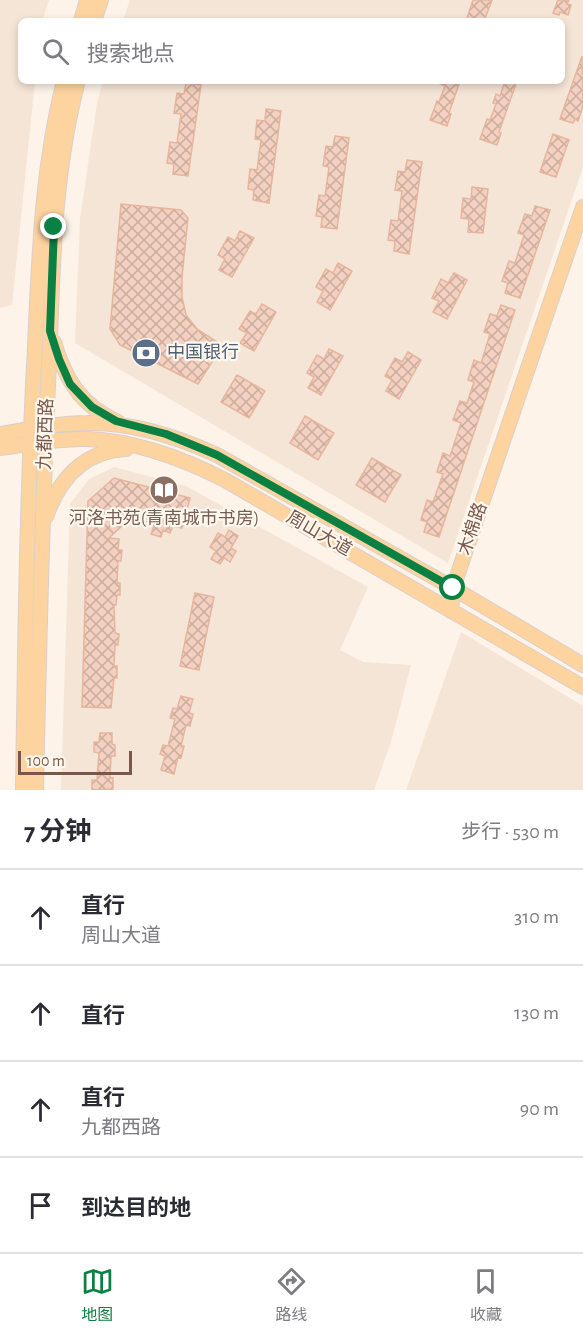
<!DOCTYPE html>
<html lang="zh">
<meta charset="utf-8">
<style>
:root{--surface:#fff;--page:#f7f7f7;--text:#2b2b33;--muted:#7c7c81;--line:#e1e1e2;--accent:#0b8043}
body{margin:0;font-family:"Alegreya Sans","Noto Sans SC",sans-serif;background:var(--page);color:var(--text)}
.scale{position:absolute;left:18px;bottom:15px;width:114px;box-sizing:border-box;padding-left:6px;border:3px solid #79584b;border-top:0;font-size:16px;line-height:21px;white-space:nowrap;color:#79584b;-webkit-text-stroke:4px #fff8ef;paint-order:stroke}
.stop{position:absolute;width:18px;height:18px;margin:-14px;border:4px solid #0b8043;border-radius:50%;background:#fff}
.stop.end{background:#0b8043;border-color:#fff;box-shadow:0 2px 6px #0008}
.list{margin:0;padding:0;list-style:none}
h2{display:flex;justify-content:space-between;align-items:center;height:78px;margin:0;padding:0 24px;font-size:26px}
h2 small{font-size:20px;font-weight:400;color:var(--muted)}
.list li{display:grid;grid-template-columns:39px 1fr auto;gap:18px;align-items:center;box-sizing:border-box;height:96px;padding:0 24px;border-top:2px solid var(--line)}
.list b{display:block;font-size:22px;white-space:nowrap}
.list p{margin:0;font-size:20px;white-space:nowrap;color:var(--muted)}
.list em{font-size:20px;font-style:normal;color:var(--muted)}
.icon{flex:none;width:33px;height:33px;fill:none;stroke:currentColor;stroke-width:2;stroke-linecap:round;stroke-linejoin:round}
.map{position:relative;flex:none;width:583px;height:790px;overflow:hidden}
.search{position:absolute;background:var(--surface);box-shadow:0 3px 9px #0003;left:18px;right:18px;top:18px;height:66px;display:flex;align-items:center;gap:15px;box-sizing:border-box;padding:0 21px;border-radius:9px;color:var(--muted);font-size:22px}
.sheet{height:462px;background:var(--surface)}
nav{display:flex;justify-content:space-around;align-items:center;box-sizing:border-box;height:84px;border-top:2px solid var(--line);background:var(--surface);font-size:16px;color:var(--muted)}
nav a{display:grid;justify-items:center;gap:3px}
nav .on{color:var(--accent)}
.map>svg:first-child{display:block}
</style>
<div class="map">
<svg width="583" height="790" viewBox="0 0 583 790">
<defs>
<pattern id="building-cross-hatch" width="8" height="8" patternUnits="userSpaceOnUse" patternTransform="scale(1.5)"><rect width="8" height="8" fill="#f3d0bf"/><path d="M0 0l8 8M0 8l8-8" fill="none" stroke="#caac9d"/></pattern>
</defs>
<rect width="100%" height="100%" fill="#fdf3e8"/>
<path fill="#f5e5d6" d="M0,0H49L42,21H21V81H35L12,305L0,308Z
M130,0H583V167L448,563L75,343L80,219L97,103L103,81H562V21H123Z
M114,467L186,486L368,587L340,650L363,662L411,665L391,742L374,790H61L70,504L89,479Z
M461,632L583,706V790H406Z"/>
<path fill="url(#building-cross-hatch)" stroke="#e7b59e" stroke-width="1.5" d="M473,0H492L484,21H466Z
M558,0H569L567,4L571,5L568,15L560,12L559,15L553,13Z
M582,56L583,106L578,121L575,119L573,123L560,119Z
M434,81H460L449,113L451,114L447,126L430,120L437,101L439,102L445,86Z
M505,81H517L499,132L501,133L497,145L480,139L487,119L490,120L496,104L493,103L496,94L500,96Z
M186,83L201,85L188,176L173,174L174,164L167,163L170,142L177,143L181,114L174,113L177,93L184,94Z
M266,109L281,111L269,203L253,200L254,190L248,189L250,169L257,170L261,140L255,139L257,120L265,121Z
M553,134L569,140L556,177L540,172Z
M335,136L349,138L337,229L321,227L322,217L316,216L319,195L325,196L329,167L323,166L326,146L333,147Z
M407,160L422,162L409,254L394,251L395,241L388,240L391,220L398,221L402,191L395,190L398,171L405,172Z
M472,187L488,189L483,233L468,232L469,219L461,218L463,198L471,199Z
M121,204L181,210L188,218L182,277V297L186,315L197,329L217,342L219,351L198,384L120,345L110,329Z
M535,206L550,210L520,298L505,293L508,283L502,281L509,261L515,263L524,235L518,233L525,214L532,216Z
M240,231L254,238L232,277L219,270L225,259L218,255L228,237L235,241Z
M338,263L352,271L330,310L317,302L323,291L316,287L326,269L333,273Z
M454,273L467,280L447,319L433,312L439,301L432,298L441,279L448,283Z
M262,304L276,312L254,351L240,343L247,333L239,329L250,311L256,314Z
M501,305L515,310L439,537L424,532L427,522L421,520L427,500L433,502L443,474L437,472L443,453L450,456L461,423L453,420L460,401L467,403L474,382L468,380L474,360L481,363L490,334L484,332L490,314L497,316Z
M329,349L343,356L321,395L308,388L314,377L307,373L317,355L324,359Z
M408,352L421,360L399,399L386,391L392,380L385,376L395,358L402,362Z
M237,375L265,391L249,418L221,402Z
M305,416L334,433L318,460L290,443Z
M372,458L401,475L385,502L356,485Z
M114,478L190,498L182,528L173,526L170,533L163,530L161,537L151,534L154,525L147,522L149,519L134,515L109,538L119,539L118,550H122L121,561H118L117,583H120V595H117L116,605H114L115,633L119,634L118,645H115L114,666H117V678H114L111,708L82,707L88,501Z
M229,530L238,536L231,548L236,551L230,562L224,558L220,564L211,559L216,551L210,547L218,533L225,537Z
M195,593L214,597L199,670L180,666Z
M181,696L193,699L189,713L193,714L190,726L186,725L181,746H184L181,758L178,757L174,774L161,770L165,756L160,754L163,745L168,746L175,719L170,718L173,708L177,709Z
M100,733H112V744L115,745V756H111L110,777L113,778V789L92,790V780H97L99,753L94,752V742H99Z"/>
<g fill="none" stroke-linecap="round" stroke-linejoin="round">
<g stroke="#d9d0cd" stroke-width="16">
<path id="major" d="M81,21L87,0
M94,21L101,0
M54,342C65,379 81,406 118,422
M0,434C29,429 59,423 87,423C132,422 178,437 217,455L453,588L583,665
M0,448C29,444 59,438 88,439C136,441 182,458 225,480L583,687
M46,517C59,479 84,451 126,449
M451,611L453,588L583,207
M23,790C25,642 27,494 35,346C39,257 42,168 64,81
M36,790C39,648 42,506 49,364C53,267 53,176 78,81"/>
</g>
<use href="#major" stroke="#fdd49f" stroke-width="14"/>
</g>
<g fill="none" stroke-linecap="round" stroke-linejoin="round">
<path stroke="#0b8043" stroke-width="8" d="M54,227L50,331L59,359L70,384L92,407L116,421L166,434L217,455L453,588"/>
</g>
<defs>
<g id="bank-disc" transform="scale(1.5)"><circle r="9.5" fill="#5c6f8a" stroke="#fff8ef"/><path d="M-6-4H6V4H-6ZM0-2.3a2.3 2.3 0 1 0 0 4.6a2.3 2.3 0 1 0 0-4.6Z" fill="#fff"/></g>
<g id="library-disc" transform="scale(1.5)"><circle r="9.5" fill="#8d6e63" stroke="#fff8ef"/><path d="M-6-4Q-3-5.5-.7-3.5V5Q-3 3-6 4ZM6-4Q3-5.5 .7-3.5V5Q3 3 6 4Z" fill="#fff"/></g>
</defs>
<g fill-rule="evenodd">
<use href="#bank-disc" x="146" y="353"/>
<use href="#library-disc" x="164" y="490"/>
</g>
<g text-anchor="middle" dominant-baseline="central" stroke-width="4.5" stroke-linejoin="round" paint-order="stroke">
<g font-size="18" fill="#4e5e75" stroke="#fff8ef" text-anchor="start">
<text x="167" y="353">中国银行</text>
</g>
<g font-size="18" fill="#79584b" stroke="#fff8ef">
<text transform="translate(46 434) rotate(-88)">九都西路</text>
<text transform="translate(473 529) rotate(-71)">木棉路</text>
<text transform="translate(319 534) rotate(30)">周山大道</text>
</g>
<g font-size="18" fill="#785e54" stroke="#fff8ef">
<text x="164" y="519">河洛书苑(青南城市书房)</text>
</g>
</g>
</svg>
<div class="scale">100 m</div>
<div class="stop" style="left:453px;top:588px"></div>
<div class="stop end" style="left:54px;top:227px"></div>
<div class="search"><svg class="icon" aria-label="search" viewBox="0 0 24 24"><circle cx="10" cy="10" r="6"/><path d="M15 15l6 6"/></svg>搜索地点</div>
</div>
<section class="sheet">
<h2>7 分钟<small>步行 · 530 m</small></h2>
<ul class="list">
<li><svg class="icon" aria-label="ahead" viewBox="0 0 24 24"><path d="M12 20V5M6 11l6-6 6 6"/></svg><div><b>直行</b><p>周山大道</p></div><em>310 m</em></li>
<li><svg class="icon" aria-label="ahead" viewBox="0 0 24 24"><path d="M12 20V5M6 11l6-6 6 6"/></svg><div><b>直行</b></div><em>130 m</em></li>
<li><svg class="icon" aria-label="ahead" viewBox="0 0 24 24"><path d="M12 20V5M6 11l6-6 6 6"/></svg><div><b>直行</b><p>九都西路</p></div><em>90 m</em></li>
<li><svg class="icon" aria-label="arrive" viewBox="0 0 24 24"><path d="M6 21V4h12l-3 4 3 4H6"/></svg><div><b>到达目的地</b></div></li>
</ul>
</section>
<nav>
<a class="on"><svg class="icon" aria-label="map" viewBox="0 0 24 24"><path d="M3 6l6-2 6 2 6-2v14l-6 2-6-2-6 2zM9 4v14M15 6v14"/></svg>地图</a>
<a><svg class="icon" aria-label="directions" viewBox="0 0 24 24"><path d="M12 3l9 9-9 9-9-9zM9 14v-3h6M13 9l2 2-2 2"/></svg>路线</a>
<a><svg class="icon" aria-label="saved" viewBox="0 0 24 24"><path d="M7 4h10v16l-5-4-5 4z"/></svg>收藏</a>
</nav>
